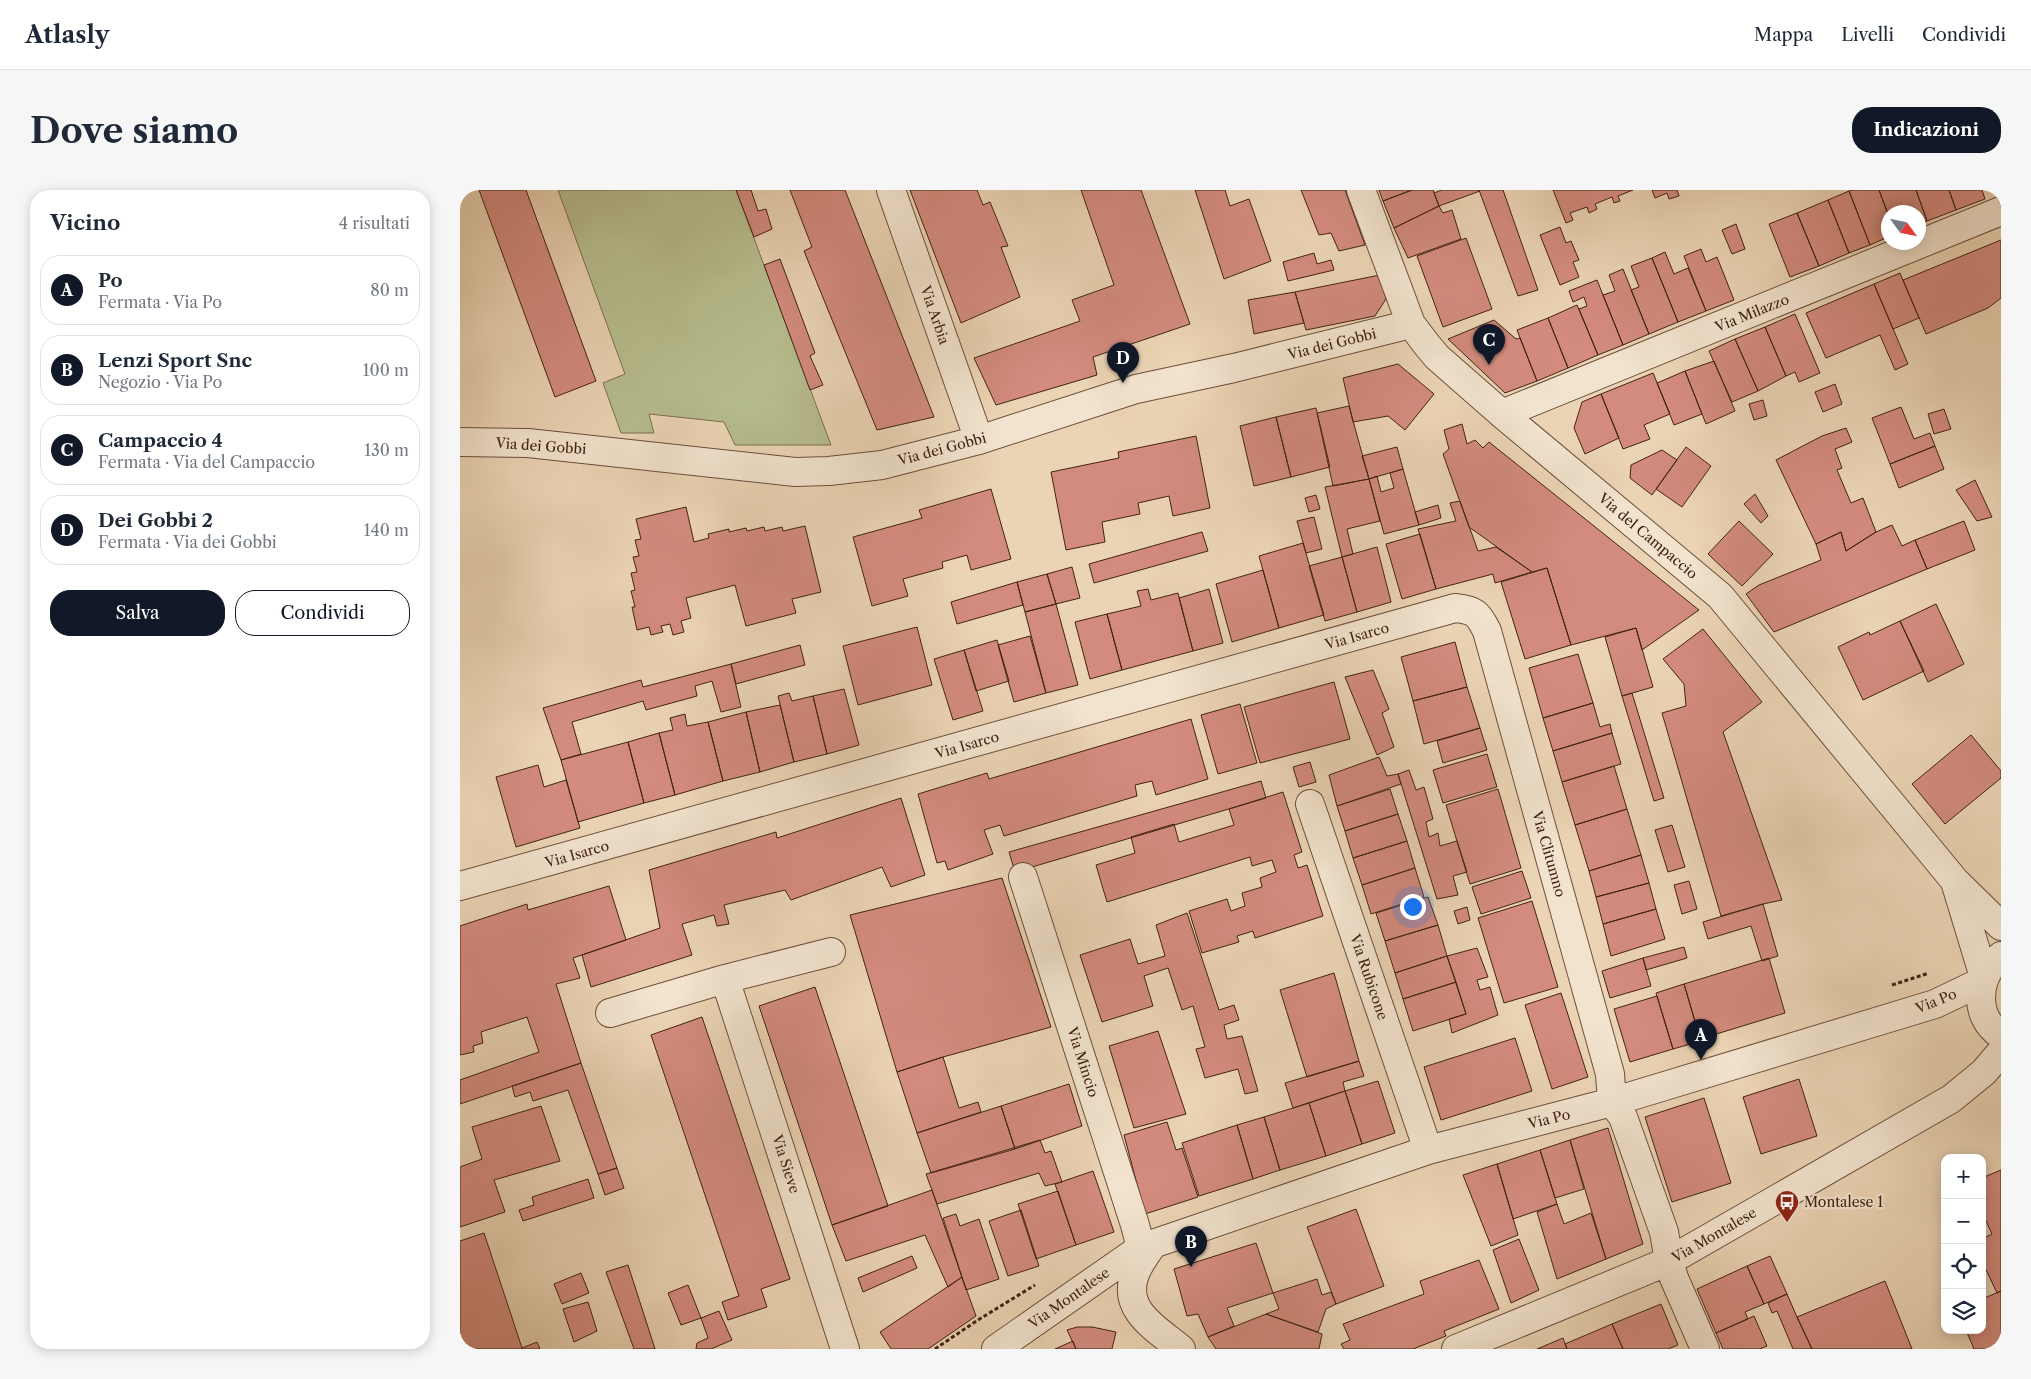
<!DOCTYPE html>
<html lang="it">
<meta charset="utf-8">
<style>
:root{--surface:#fff;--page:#f6f6f7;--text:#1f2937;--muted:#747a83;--line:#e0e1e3;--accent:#111827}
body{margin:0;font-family:"Libre Caslon Text",serif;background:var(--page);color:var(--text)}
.controls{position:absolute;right:15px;bottom:15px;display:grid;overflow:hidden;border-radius:10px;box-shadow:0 2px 12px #0003}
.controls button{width:45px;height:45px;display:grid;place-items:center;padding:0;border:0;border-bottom:1px solid var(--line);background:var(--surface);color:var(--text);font:25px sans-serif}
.compass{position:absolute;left:1421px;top:15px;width:45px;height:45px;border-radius:50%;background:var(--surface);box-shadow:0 2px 12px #0003;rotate:123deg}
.you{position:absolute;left:952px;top:716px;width:18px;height:18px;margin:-12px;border:4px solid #fff;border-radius:50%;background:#1a73e8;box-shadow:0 0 0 8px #1a73e833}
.badge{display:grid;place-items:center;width:32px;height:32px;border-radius:50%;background:var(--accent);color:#fff;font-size:16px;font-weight:700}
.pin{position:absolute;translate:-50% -41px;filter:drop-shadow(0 1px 2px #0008)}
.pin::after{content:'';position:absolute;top:26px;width:18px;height:15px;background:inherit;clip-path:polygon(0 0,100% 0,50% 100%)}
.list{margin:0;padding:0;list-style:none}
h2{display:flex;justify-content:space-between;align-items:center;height:65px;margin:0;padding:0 20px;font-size:21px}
h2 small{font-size:16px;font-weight:400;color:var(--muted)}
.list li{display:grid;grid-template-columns:32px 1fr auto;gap:15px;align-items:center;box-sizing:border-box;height:70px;margin:0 10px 10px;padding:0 10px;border:1px solid var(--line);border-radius:20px}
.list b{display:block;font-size:19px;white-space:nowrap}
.list p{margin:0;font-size:16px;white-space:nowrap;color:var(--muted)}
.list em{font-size:16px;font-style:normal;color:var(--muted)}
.actions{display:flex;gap:10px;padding:15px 20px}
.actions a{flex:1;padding:11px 0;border:1px solid var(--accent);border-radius:20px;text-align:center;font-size:18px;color:var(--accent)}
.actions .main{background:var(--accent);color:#fff}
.icon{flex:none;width:28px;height:28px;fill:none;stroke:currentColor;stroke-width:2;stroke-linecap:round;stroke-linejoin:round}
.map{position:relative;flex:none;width:1541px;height:1159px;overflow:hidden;border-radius:20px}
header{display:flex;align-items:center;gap:30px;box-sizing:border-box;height:70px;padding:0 25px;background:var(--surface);border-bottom:1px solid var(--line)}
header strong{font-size:24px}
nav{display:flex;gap:28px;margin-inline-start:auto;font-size:18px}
.intro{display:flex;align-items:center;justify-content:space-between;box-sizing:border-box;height:120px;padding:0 30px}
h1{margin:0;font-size:35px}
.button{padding:12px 22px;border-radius:20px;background:var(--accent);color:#fff;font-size:18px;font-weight:700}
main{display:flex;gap:30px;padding:0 30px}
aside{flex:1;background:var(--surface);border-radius:20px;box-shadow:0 2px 12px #0003}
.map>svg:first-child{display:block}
</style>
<header>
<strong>Atlasly</strong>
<nav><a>Mappa</a><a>Livelli</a><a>Condividi</a></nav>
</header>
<div class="intro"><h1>Dove siamo</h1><a class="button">Indicazioni</a></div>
<main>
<aside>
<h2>Vicino<small>4 risultati</small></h2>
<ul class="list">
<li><span class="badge">A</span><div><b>Po</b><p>Fermata · Via Po</p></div><em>80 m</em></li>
<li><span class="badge">B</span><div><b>Lenzi Sport Snc</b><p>Negozio · Via Po</p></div><em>100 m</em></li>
<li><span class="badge">C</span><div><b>Campaccio 4</b><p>Fermata · Via del Campaccio</p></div><em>130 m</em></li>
<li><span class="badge">D</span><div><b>Dei Gobbi 2</b><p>Fermata · Via dei Gobbi</p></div><em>140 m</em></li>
</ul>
<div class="actions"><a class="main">Salva</a><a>Condividi</a></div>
</aside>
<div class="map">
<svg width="1541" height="1159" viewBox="0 0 1541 1159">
<rect width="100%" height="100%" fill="#ebd4b4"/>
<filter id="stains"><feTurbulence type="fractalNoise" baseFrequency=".004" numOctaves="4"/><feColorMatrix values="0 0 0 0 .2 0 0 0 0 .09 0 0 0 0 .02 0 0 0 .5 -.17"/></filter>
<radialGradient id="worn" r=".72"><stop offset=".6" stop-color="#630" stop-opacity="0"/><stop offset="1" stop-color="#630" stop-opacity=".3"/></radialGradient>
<path fill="#b7bd8e" stroke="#7c7051" d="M98,0H276L371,255H275L264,232L189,224L194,243H161L143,193L165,184Z"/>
<path fill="#d38b7e" stroke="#422214" d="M19,0H66L136,191L95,207Z
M276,0H291L298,21L306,19L312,39L294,47Z
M330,0H385L474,227L417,240L344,61L352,57Z
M450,0H517L523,15L530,12L548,56L541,57L560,107L501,133Z
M621,0H681L730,134L633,167L637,185L536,215L514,168L620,131L612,110L654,95Z
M735,0H765L770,16L789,9L811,71L764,89Z
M841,0H885L905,55L879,61L871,43L859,45Z
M919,0H952L923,11Z
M952,0H973L979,16L934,38L923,11Z
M982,0H1019L1020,1L979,16L974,3Z
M1019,0H1043L1078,100L1058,106Z
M1093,0H1173L1158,6L1160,11L1154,13L1152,7L1135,14L1137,19L1129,23L1127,17L1110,23L1113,30L1106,33Z
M1192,0H1217L1219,6L1209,9L1207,3L1195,8Z
M1392,0H1419L1428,24V47L1410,55L1389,1Z
M1419,0H1456L1467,31L1458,35V22H1428V24Z
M1456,0H1489L1496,20L1467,31Z
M1489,0H1522L1525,9L1496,20Z
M1389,1L1410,55L1389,63L1368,10Z
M1368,10L1389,63L1359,76L1337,23Z
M979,16L983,23L992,20L1001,49L948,68L934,38Z
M1337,23L1359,76L1330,87L1309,34Z
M1276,34L1285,59L1272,64L1262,40Z
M1100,37L1106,53L1111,51L1119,70L1113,72L1119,87L1100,95L1080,45Z
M1006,48L1032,119L983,137L957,66Z
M1541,50V108L1528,118L1466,144L1443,90Z
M1241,59L1246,72L1257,67L1274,110L1246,121L1224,66Z
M1205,62L1214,84L1228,78L1246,121L1218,132L1192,68Z
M854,63L857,74L871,70L874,80L828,91L823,72Z
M1192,68L1218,132L1189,144L1171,100L1179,97L1171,76Z
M320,69L355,163L350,166L363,195L350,200L304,75Z
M1163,79L1189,144L1163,155L1143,105L1155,101L1149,85Z
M1440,83L1459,128L1433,139L1414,94Z
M920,85L926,109L915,126L846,140L835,102Z
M1137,90L1163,155L1138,165L1119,119L1127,116L1124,107L1113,112L1109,101Z
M1414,94L1448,174L1435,180L1420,145L1366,168L1346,123Z
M835,102L844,133L794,144L788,110Z
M1117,115L1138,165L1108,178L1088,128Z
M1335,124L1360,183L1339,192L1335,182L1326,186L1305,137Z
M1088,128L1108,178L1077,191L1057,140Z
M1034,130L1056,149L1060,148L1077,191L1045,203L988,149Z
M1305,137L1326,186L1298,201L1275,149Z
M1275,149L1298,201L1272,212L1249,161Z
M1254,171L1275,221L1246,234L1225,181Z
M938,174L974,204L945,240L928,226L893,232L883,188Z
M1225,181L1242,224L1214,235L1197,193Z
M1193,183L1210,224L1184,235L1190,249L1163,259L1141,204Z
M1375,194L1382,214L1363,222L1355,202Z
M1141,204L1159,248L1125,264L1114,238L1122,212Z
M1303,210L1307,226L1294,230L1289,214Z
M889,216L909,289L873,296L857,223Z
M1441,217L1454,249L1470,243L1475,256L1430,274L1412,228Z
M856,218L870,277L831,287L816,227Z
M1484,219L1491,239L1474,244L1468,224Z
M816,227L831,287L794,296L780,236Z
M1002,234L1007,254L1015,250L1023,258L1029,252L1239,420L1182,460L1176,438L1111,455L1087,378L1072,382L1009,337L983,264L989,259L984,240Z
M1386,238L1392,252L1375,259L1382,278L1377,280L1391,313L1403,308L1416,342L1386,361L1381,342L1356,354L1316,270L1362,246Z
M736,246L750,318L713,326L709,306L678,313L680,324L642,332L645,352L606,360L591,282L659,268L658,262Z
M1475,256L1484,279L1439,298L1430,274Z
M937,257L943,279L909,289L902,266Z
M1226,257L1251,276L1222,317L1196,299Z
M1202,260L1217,270L1192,305L1170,288L1171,275Z
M943,279L959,335L924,344L909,289L917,286L921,302L934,298L930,283Z
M909,289L920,331L887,339L893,364L882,367L865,297Z
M1515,290L1532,327L1517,331L1496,300Z
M531,299L551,369L511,380L507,365L482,372L483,378L443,389L448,406L412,416L393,347L462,328L459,320Z
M1295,304L1308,326L1301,333L1284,314Z
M856,305L860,319L849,322L845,308Z
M1000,311L1018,361L1036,357L1072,382L1035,393L1033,384L976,399L958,339L996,331L990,313Z
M978,315L981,328L959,335L955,322Z
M226,317L234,352L249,348L248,344L269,339V342L286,338L287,341L304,337L305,341L322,337L323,341L345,336L361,402L332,409L336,423L286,436L275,395L226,408L231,428L221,431L224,442L213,445L210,434L201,436L203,442L191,445L189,437L177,440L172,417H175L171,401L175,400L171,383L177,382L173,367L179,366L175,350L181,349L176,329Z
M854,327L862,359L846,363L837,331Z
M1279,331L1313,364L1282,396L1248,364Z
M1504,331L1515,360L1467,379L1455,350Z
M1432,335L1442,356L1455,350L1467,379L1314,442L1286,404L1299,395L1361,370L1356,354L1381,342L1386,361L1416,342Z
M742,342L748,361L634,393L629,374Z
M960,344L976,399L942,409L926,354Z
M843,353L864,425L819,438L799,366Z
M917,357L931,412L897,422L882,367Z
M882,367L897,422L865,431L849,376Z
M612,377L620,408L596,414L587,384Z
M1087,378L1111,455L1065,469L1041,392Z
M803,380L819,438L772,452L756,394Z
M587,384L596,414L565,422L557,392Z
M557,392L563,415L497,434L491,412Z
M688,399L691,410L718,403L733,461L662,480L647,424L681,416L677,401Z
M749,399L763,453L733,461L719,408Z
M596,414L618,495L586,503L565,422Z
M1476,414L1504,474L1468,492L1440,431Z
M647,424L662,480L630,489L615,432Z
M1440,431L1464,481L1403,510L1378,457L1409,442L1410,445Z
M457,437L472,495L398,515L383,456Z
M1176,438L1193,497L1162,506L1145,447Z
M1243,439L1302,512L1263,542L1322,710L1303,714L1261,726L1202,523L1226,516L1224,494L1203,469Z
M570,446L586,503L554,512L538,455Z
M537,450L549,491L516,501L504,460Z
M995,452L1007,497L953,511L941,467Z
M340,455L345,475L276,494L271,474Z
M504,460L523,521L493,530L474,469Z
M1118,464L1133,513L1083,528L1069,478Z
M271,474L281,517L261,522L252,491L235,496L237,506L186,520L183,511L112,532L121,564L101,570L83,518L181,490L183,497Z
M913,480L929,519L922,523L934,557L917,565L885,487Z
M874,492L890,549L800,573L784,517Z
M1007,497L1020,538L964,554L953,511Z
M384,499L399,555L367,564L353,506Z
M329,503L332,511L353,506L367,564L334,572L318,506Z
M1172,503L1204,608L1194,611L1162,506Z
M1133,513L1140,537L1150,534L1152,543L1093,561L1083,528Z
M780,514L797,573L758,584L741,525Z
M320,515L334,572L300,582L286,522Z
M286,522L300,582L263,591L248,532Z
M225,524L227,536L248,532L263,591L215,605L199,543L213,540L210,528Z
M731,529L748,589L696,605L692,591L675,595L677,606L544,646L540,635L524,640L533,664L488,680L485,671L477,673L458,604L527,583L529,589Z
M1020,538L1027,560L983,573L977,551Z
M199,543L215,605L184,613L168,552Z
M1152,543L1161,574L1102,592L1093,561Z
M1511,545L1541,581V588L1485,634L1452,594Z
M168,552L184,613L118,632L101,570Z
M1027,564L1037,597L983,613L973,580Z
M919,567L927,586L938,584L941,594L877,616L869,585Z
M850,572L856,592L839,597L833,577Z
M78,575L84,597L106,590L120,638L56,657L36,587Z
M1154,576L1167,619L1115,635L1102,592Z
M949,580L956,600L964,597L973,629L966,632L969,647L978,643L980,656L997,651L1007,682L993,686L998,705L977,709L938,584Z
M801,591L806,608L555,682L549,662Z
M930,599L938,624L885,641L877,616Z
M1038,599L1061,678L1010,694L986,615Z
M823,602L842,662L834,665L838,678L847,675L863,726L795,748L793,741L777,746L779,752L742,763L729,721L767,709L771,721L785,716L782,703L802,697L800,688L816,682L812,670L792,676L790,667L647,712L636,675L675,663L671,647L714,634L719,652L774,635L769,619Z
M441,608L465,685L431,697L422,677L331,710L325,700L264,715L269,734L257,736L254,725L222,734L232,765L131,797L122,765L200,738L189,680L316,642L317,648Z
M1167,619L1181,665L1129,681L1115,635Z
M938,624L947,651L893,668L885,641Z
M1212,635L1225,677L1208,682L1195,640Z
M947,651L955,678L902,695L893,668Z
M1181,665L1189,693L1136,707L1129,681Z
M955,678L964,707L911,724L902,695Z
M1062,681L1071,708L1021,724L1012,697Z
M542,688L591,837L483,867L437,882L390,725Z
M1229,691L1237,719L1222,724L1214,695Z
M1189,693L1196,719L1143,734L1136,707Z
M149,696L166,750L113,768L120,788L96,794L121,873L0,914V890L79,862L67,827L21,842L23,853L13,856L14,862L0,865V736L67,714L68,720Z
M968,707L978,735L925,751L916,723Z
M1072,711L1098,797L1044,813L1018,728Z
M1303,714L1318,766L1302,771L1291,736L1248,749L1243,732Z
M1007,717L1010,730L998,734L994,721Z
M1196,719L1205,749L1151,766L1143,734Z
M727,723L759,820L774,815L779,830L764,835L767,849L782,846L798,901L785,904L778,879L745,888L736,859L745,857L733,816L722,820L708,778L684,786L693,816L642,832L620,765L670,749L678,774L705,766L696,735Z
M978,735L987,766L935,783L925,751Z
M1224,757L1227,768L1186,780L1183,768Z
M1017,758L1028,787L1017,790L1020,800L1030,797L1038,825L992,843L989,829L1006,824L987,766Z
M987,766L996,792L943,809L935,783Z
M1183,768L1191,796L1150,808L1142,781Z
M1309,768L1325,823L1240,849L1224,794Z
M874,783L899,871L847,887L820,800Z
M996,792L1006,824L953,841L943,809Z
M1224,794L1241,851L1213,859L1196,803Z
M355,797L428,1016L372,1035L299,816Z
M1101,803L1128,887L1092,899L1065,815Z
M1197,806L1213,859L1170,872L1154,819Z
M242,827L330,1089L301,1099L307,1117L268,1130L262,1112L279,1106L191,845Z
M698,841L726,924L674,938L649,856Z
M1055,848L1072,901L981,930L964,877Z
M483,867L499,918L518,912L521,922L457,943L437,882Z
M899,871L904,886L883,892L885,901L833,918L825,893Z
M121,873L157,978L138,984L108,900L73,911L70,902L55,907L52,896Z
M1339,889L1357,946L1301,964L1283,907Z
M918,891L935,943L902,954L885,901Z
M609,894L622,936L555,959L541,916Z
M885,901L902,954L866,966L849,913Z
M1244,908L1271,993L1212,1012L1185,927Z
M849,913L866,966L820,980L804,927Z
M81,916L100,971L34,990L45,1022L0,1037V977L22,969L12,937Z
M541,916L555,959L471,983L457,943Z
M804,927L820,980L793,989L777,935Z
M707,932L716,960L722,958L738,1007L685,1024L664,945Z
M777,935L793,989L739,1006L722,953Z
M1148,938L1183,1054L1146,1069L1110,950Z
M580,950L585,963L591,961L602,992L585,996L579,983L477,1014L466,984Z
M1110,950L1124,999L1095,1008L1080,960Z
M1080,960L1097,1014L1053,1029L1037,974Z
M1037,974L1058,1045L1031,1056L1003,985Z
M157,978L164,998L145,1005L138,984Z
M1541,980V1101L1537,1103L1522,1071V1049L1532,1044L1522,1022V988Z
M633,981L654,1042L616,1055L595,994Z
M128,989L134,1008L63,1031L59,1020L74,1015L72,1007Z
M472,1000L502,1087L488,1097L465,1045L386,1071L372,1035Z
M598,1001L616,1055L576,1069L558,1014Z
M1097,1014L1104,1034L1131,1023L1146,1069L1097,1089L1077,1022Z
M896,1019L924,1096L876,1114L847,1037Z
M561,1020L579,1076L548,1086L529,1031Z
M496,1024L500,1036L519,1029L539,1089L506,1100L483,1028Z
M24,1043L62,1158L63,1159H0V1051Z
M1059,1049L1079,1100L1051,1113L1033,1060Z
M796,1053L813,1103L767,1118L774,1136L748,1147L738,1124L727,1126L714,1079Z
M452,1066L457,1078L403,1102L398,1088Z
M1310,1066L1327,1104L1304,1114L1287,1076Z
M1019,1070L1039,1119L984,1141L986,1146L953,1159H884L881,1154L890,1150L883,1134L964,1104L960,1091Z
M168,1075L195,1159H174L146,1082Z
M1287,1076L1304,1114L1285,1122L1288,1129L1256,1143L1237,1099Z
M121,1083L129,1103L102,1114L94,1094Z
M502,1087L516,1126L468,1159H431L420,1142Z
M857,1089L862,1105L871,1102L876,1114L866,1119L858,1142L806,1124L819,1119L813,1103Z
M1425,1091L1452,1159H1352L1337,1127Z
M228,1095L241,1128L221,1135L208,1103Z
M1541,1101V1159H1514L1506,1140H1522V1109Z
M1327,1104L1337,1127L1352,1159H1333L1317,1121L1312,1123L1308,1113Z
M128,1112L137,1141L114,1152L103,1119Z
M1201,1114L1218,1155L1208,1159H1163L1152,1134Z
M259,1121L272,1150L251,1159H236L237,1153L248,1148L241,1128Z
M806,1124L862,1144L859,1159H756L748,1147Z
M1294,1126L1307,1156L1300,1159H1263L1256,1143Z
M1152,1134L1163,1159H1107L1105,1154Z
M617,1137H632L656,1142L652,1159H616L607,1140Z
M1103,1148L1107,1159H1077Z
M613,1151L616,1159H595Z
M77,1152L80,1159H63L62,1158Z"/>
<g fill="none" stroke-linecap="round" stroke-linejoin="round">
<g stroke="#6c4e3c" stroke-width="30">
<path id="minor" d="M431,0L519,250
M901,0L951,134L967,155L977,167L1042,224L1260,406L1495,691L1541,736
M1042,224L1541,21
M0,252L68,253L335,282L369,281L422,275L519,250L676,199L774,178L951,134
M850,614L968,960
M563,687L675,1035L681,1058
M1496,695L1524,787
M0,696L995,418C1015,420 1018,423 1027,441L1150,884L1152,912L1163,927L1204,1042L1209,1071L1214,1088L1245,1159
M371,762L265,789L385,1159
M1541,766C1517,786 1512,826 1541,845
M150,823L265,789
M693,1054C687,1063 679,1073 675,1084C661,1120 697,1139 721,1159
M536,1159L681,1058L968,960L1152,912L1475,814L1523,791
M996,1159L1209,1071L1491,909L1524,882L1541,862"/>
</g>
<path stroke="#422214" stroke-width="3" stroke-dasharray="4 2.5" stroke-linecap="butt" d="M1432,795L1469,783
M475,1159L518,1130L575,1095"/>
<use href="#minor" stroke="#f2e3ce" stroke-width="28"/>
</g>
<defs>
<g id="bus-pin" transform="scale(1.25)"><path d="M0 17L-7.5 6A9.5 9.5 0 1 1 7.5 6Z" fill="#8f2418" stroke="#f2e3ce"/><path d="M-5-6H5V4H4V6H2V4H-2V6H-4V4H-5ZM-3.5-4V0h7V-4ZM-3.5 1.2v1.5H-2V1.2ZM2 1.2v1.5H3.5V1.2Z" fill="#fff"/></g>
</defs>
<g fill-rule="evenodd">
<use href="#bus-pin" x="1327" y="1012"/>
</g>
<g text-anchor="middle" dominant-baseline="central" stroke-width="4.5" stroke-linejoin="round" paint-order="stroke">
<g font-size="14" fill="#422214" stroke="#f2e3ce">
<text transform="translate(1292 123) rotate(-22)">Via Milazzo</text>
<text transform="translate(475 125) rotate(71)">Via Arbia</text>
<text transform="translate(872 154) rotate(-14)">Via dei Gobbi</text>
<text transform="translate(81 256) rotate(4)">Via dei Gobbi</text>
<text transform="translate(482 259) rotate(-15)">Via dei Gobbi</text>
<text transform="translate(1188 346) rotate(40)">Via del Campaccio</text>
<text transform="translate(897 446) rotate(-16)">Via Isarco</text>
<text transform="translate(507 555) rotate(-16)">Via Isarco</text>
<text transform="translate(117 664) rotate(-16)">Via Isarco</text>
<text transform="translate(1089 664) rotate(74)">Via Clitumno</text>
<text transform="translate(909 787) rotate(71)">Via Rubicone</text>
<text transform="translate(1476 811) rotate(-22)">Via Po</text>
<text transform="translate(623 872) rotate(72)">Via Mincio</text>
<text transform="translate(1089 929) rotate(-14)">Via Po</text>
<text transform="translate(326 974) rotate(72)">Via Sieve</text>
<text transform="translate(1254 1045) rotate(-30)">Via Montalese</text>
<text transform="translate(609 1108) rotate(-35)">Via Montalese</text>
</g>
<g font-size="14" fill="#422214" stroke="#f2e3ce" text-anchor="start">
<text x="1344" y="1012">Montalese 1</text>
</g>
</g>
<rect width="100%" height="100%" filter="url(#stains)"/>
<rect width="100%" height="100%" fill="url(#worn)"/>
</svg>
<div class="controls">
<button>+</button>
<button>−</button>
<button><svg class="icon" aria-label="locate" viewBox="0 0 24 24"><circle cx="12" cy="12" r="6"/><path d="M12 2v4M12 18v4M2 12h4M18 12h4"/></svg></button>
<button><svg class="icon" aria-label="layers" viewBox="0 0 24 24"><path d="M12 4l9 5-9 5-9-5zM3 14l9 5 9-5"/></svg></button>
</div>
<svg class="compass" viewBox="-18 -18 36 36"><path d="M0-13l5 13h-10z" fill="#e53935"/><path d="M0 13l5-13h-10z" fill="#747a83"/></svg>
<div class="you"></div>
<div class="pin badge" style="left:1241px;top:870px">A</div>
<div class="pin badge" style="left:731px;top:1077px">B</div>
<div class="pin badge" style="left:1029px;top:175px">C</div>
<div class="pin badge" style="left:663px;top:193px">D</div>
</div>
</main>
